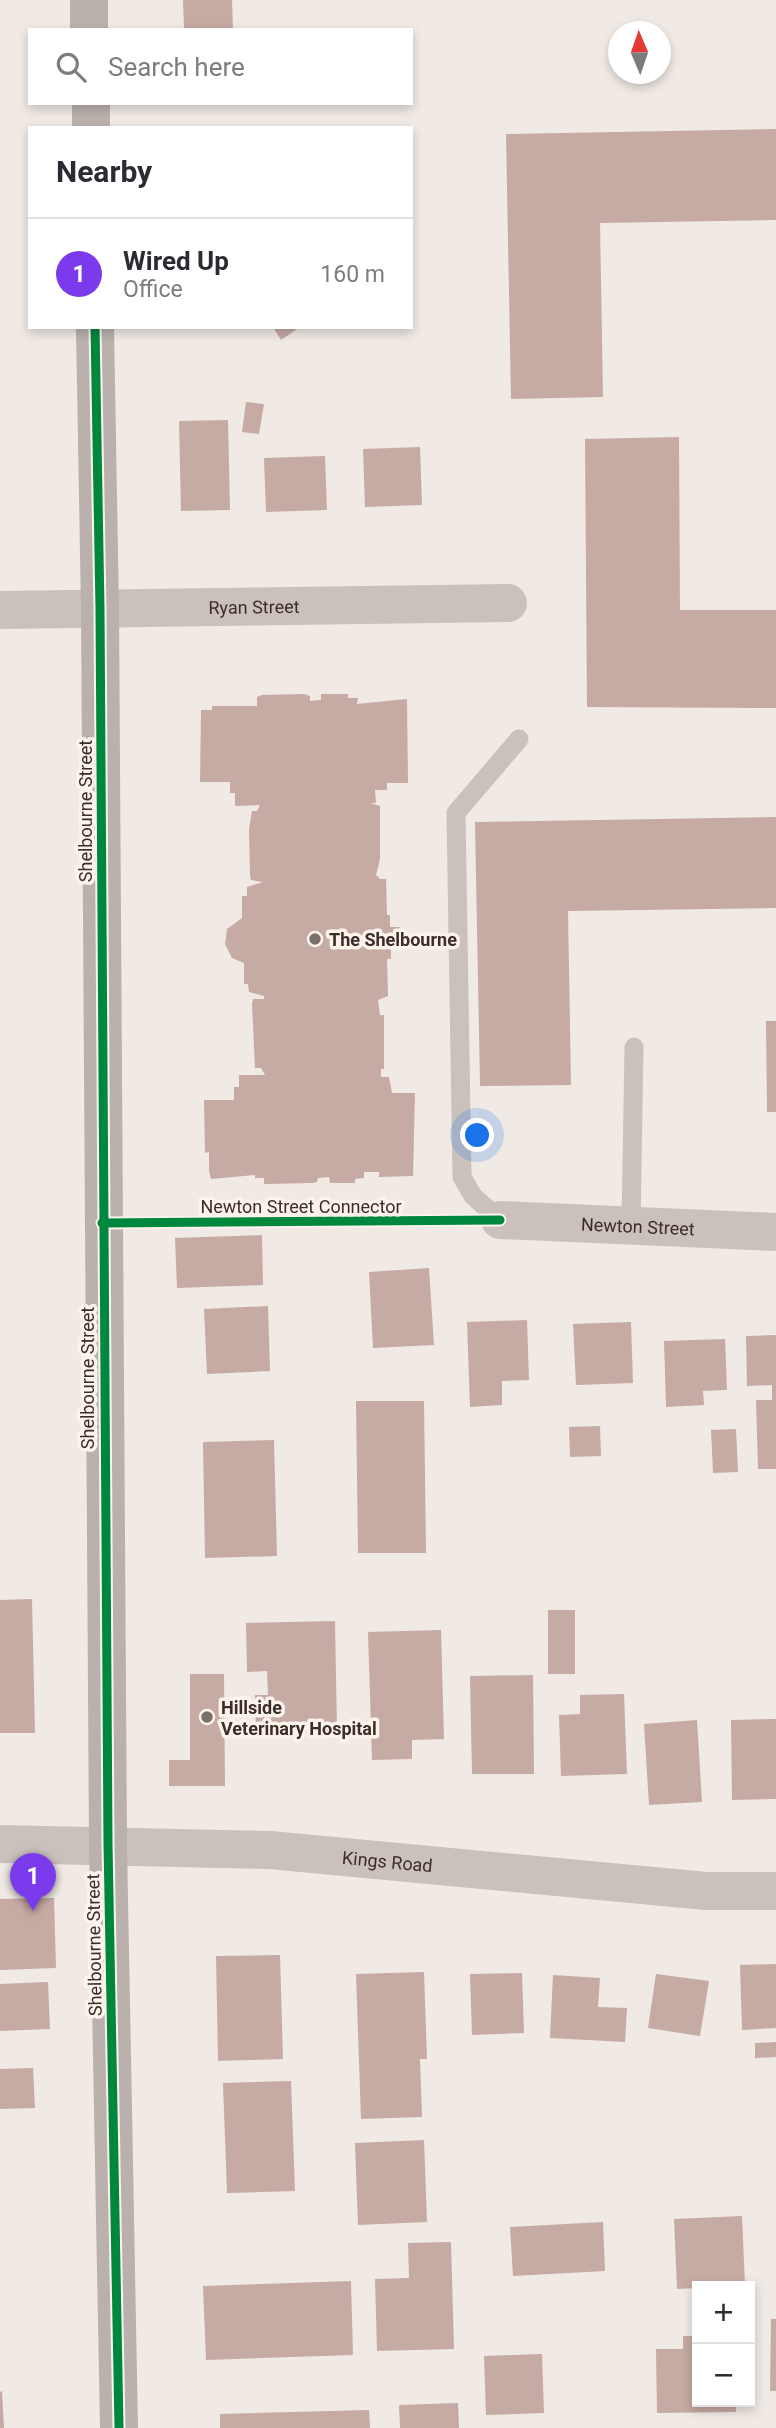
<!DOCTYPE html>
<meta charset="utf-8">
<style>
:root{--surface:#fff;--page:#f2f2f3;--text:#2b2b33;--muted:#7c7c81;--line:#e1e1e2;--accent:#7c3aed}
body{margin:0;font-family:Roboto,sans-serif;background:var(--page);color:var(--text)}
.controls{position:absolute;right:21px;bottom:21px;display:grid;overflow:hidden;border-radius:0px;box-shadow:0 4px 10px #0003}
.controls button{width:63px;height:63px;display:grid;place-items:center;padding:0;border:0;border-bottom:2px solid var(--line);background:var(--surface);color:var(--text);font:35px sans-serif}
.compass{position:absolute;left:608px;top:21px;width:63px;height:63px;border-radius:50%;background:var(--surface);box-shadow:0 4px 10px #0003;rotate:358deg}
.you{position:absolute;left:478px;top:1136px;width:24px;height:24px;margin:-18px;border:5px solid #fff;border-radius:50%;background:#1a73e8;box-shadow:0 0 0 10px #1a73e833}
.badge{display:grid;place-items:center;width:46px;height:46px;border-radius:50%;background:var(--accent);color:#fff;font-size:23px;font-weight:700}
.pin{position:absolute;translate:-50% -58px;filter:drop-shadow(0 2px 4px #0008)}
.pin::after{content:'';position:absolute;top:37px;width:24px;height:21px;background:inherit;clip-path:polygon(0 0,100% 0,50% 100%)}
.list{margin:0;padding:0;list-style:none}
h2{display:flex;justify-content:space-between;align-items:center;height:91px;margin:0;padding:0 28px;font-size:30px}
h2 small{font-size:23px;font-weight:400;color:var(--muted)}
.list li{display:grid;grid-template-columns:46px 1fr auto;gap:21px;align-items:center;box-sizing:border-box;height:112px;padding:0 28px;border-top:2px solid var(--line)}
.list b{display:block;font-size:26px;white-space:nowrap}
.list p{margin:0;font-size:23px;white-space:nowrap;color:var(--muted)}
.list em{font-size:23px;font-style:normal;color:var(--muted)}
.icon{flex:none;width:38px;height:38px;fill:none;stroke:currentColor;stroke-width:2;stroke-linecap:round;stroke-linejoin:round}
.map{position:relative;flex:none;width:776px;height:2428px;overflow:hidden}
.search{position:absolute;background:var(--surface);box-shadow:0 4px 10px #0003;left:28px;top:28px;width:385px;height:77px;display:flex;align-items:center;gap:18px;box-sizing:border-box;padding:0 24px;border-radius:0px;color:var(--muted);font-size:26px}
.panel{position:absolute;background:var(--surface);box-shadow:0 4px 10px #0003;left:28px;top:126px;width:385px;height:203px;border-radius:0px}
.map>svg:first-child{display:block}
</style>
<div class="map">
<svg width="776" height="2428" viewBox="0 0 776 2428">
<rect width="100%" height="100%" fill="#f0e9e4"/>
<path fill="#c6aaa4" d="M183,0H232L233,30H184Z
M776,129V220L600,223L603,397L511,399L506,134Z
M273,327H300L281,340Z
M246,402L264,404L259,434L242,432Z
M228,420L230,510L181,511L179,421Z
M679,437L680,610H776V708L587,707L585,439Z
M420,447L422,505L365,507L363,449Z
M325,456L327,510L266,512L264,458Z
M304,694L310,696V701L321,700V694H348V698H358L357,704L407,699L408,783H387V790H375L376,803H370L380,806V859L376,875L380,879H386L387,915H390V927H399L406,934L405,942L399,949H391V959H387L388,996L378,1000L380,1015H384V1069H381V1077H389L392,1093H415L413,1176L379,1177V1172H364V1178L355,1179V1183H330L329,1177L318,1178L317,1182L312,1183L264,1184V1178H255V1175L211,1179L209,1171V1152L205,1153L204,1100H234V1087H239V1075H265L261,1068H255L252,1004L253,999H264V996L249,992L248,984H244V963L232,958L225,944L227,929L242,918V896H247V887L263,882L251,880L250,875L249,829L252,811H257L260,805L235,806V793H230V782H200L201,710H212V706H257V697L262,695Z
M776,817V908L568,911L571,1085L480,1086L475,822Z
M766,1021H776V1112H767Z
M262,1235L263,1285L177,1288L175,1238Z
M429,1268L434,1345L373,1348L369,1272Z
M268,1306L270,1371L207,1374L204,1309Z
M527,1320L529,1380L502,1381V1405L470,1407L467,1322Z
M631,1322L633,1383L576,1385L573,1324Z
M776,1335V1469H758L756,1400H772V1385L747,1386L746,1336Z
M725,1339L727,1390L703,1391L704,1405L666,1407L664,1341Z
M356,1401H424L426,1553H358Z
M600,1426L601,1456L570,1457L569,1427Z
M736,1429L738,1472L713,1473L711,1430Z
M274,1440L277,1556L205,1558L203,1442Z
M32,1599L35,1733H0V1600Z
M548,1610H575V1674H548Z
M335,1621L337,1732L256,1733L255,1695H268L267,1671L247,1672L246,1623Z
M441,1630L444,1739L412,1740V1759L372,1760L368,1632Z
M190,1674H224L225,1786H169V1760H190Z
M533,1675L534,1774H472L470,1676Z
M624,1694L627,1774L561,1776L559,1715L580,1714V1695Z
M776,1719V1799L732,1800L731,1720Z
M697,1720L702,1802L649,1805L644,1724Z
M54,1898L56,1968L0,1970V1899Z
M280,1955L283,2059L218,2061L216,1956Z
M776,1964V2028L742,2030L740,1965Z
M424,1972L427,2059H420L422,2117L361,2119L356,1974Z
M522,1973L524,2033L472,2035L470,1974Z
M656,1974L709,1981L700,2036L648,2028Z
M553,1975L600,1978L598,2007L627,2008L625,2042L550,2038Z
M48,1982L50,2029L0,2031V1984Z
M776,2042V2057L755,2058V2043Z
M33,2068L35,2108L0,2109V2069Z
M291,2081L295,2191L227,2193L223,2083Z
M424,2140L427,2222L358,2225L355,2143Z
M742,2216L745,2286L677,2289L674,2219Z
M603,2222L605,2271L513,2276L510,2227Z
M451,2242L454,2349L377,2351L375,2279L409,2278L408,2243Z
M351,2281L353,2355L206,2360L203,2286Z
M771,2319H776V2391H770Z
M683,2336H697V2402H736V2412L657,2413L656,2349H683Z
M542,2354L544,2413L486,2415L484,2356Z
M2,2391L4,2428H0V2392Z
M458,2403L459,2428H400L399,2405Z
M369,2410L370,2428H220V2414Z"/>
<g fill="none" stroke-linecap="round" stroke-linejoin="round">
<path stroke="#cac1bd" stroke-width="19" d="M500,1220L473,1196L462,1177L456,813L519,739
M631,1225L634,1047"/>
<g stroke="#cac1bd" stroke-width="38">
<path id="s1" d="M0,610L508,603"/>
<path id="s2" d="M500,1220L776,1232"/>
<path id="s3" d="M0,1844L270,1850L706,1891H776"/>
</g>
<path stroke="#bab1ad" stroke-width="38" d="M89,0V30
M91,103V128
M95,327L100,609L108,1844L119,2428"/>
<g stroke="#fcf3ec" stroke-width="13">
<path id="cycleway" d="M95,327L100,609L108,1844L119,2428
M102,1223L500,1220"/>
</g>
<use href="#cycleway" stroke="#00873e" stroke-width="9"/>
</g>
<g fill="#7b6f6a" stroke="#fcf3ec" stroke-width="2.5">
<circle cx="315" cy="939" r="7"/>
<circle cx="207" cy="1717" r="7"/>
</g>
<g text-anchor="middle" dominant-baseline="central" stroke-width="7" stroke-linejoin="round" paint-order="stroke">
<g font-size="18" fill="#3c2d29" stroke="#fcf3ec">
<text stroke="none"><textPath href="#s1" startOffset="254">Ryan Street</textPath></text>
<text transform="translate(85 811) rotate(-90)">Shelbourne Street</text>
<text x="301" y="1206">Newton Street Connector</text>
<text stroke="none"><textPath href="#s2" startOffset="138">Newton Street</textPath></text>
<text transform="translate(87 1378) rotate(-90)">Shelbourne Street</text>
<text stroke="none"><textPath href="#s3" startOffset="388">Kings Road</textPath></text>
<text transform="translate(94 1945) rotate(-91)">Shelbourne Street</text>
</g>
<g font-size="18" font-weight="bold" fill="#3c2d29" stroke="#fcf3ec" text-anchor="start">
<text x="329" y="939">The Shelbourne</text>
<text x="221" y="1707">Hillside<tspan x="221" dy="21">Veterinary Hospital</tspan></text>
</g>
</g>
</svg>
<div class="controls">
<button>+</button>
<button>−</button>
</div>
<svg class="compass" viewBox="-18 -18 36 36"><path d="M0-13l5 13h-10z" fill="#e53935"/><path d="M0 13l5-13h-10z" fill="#7c7c81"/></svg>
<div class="you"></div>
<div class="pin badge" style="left:33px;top:1911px">1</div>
<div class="search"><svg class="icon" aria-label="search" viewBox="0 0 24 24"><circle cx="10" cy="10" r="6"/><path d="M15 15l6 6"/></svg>Search here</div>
<section class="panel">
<h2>Nearby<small></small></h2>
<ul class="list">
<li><span class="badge">1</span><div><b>Wired Up</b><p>Office</p></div><em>160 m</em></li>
</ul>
</section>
</div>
